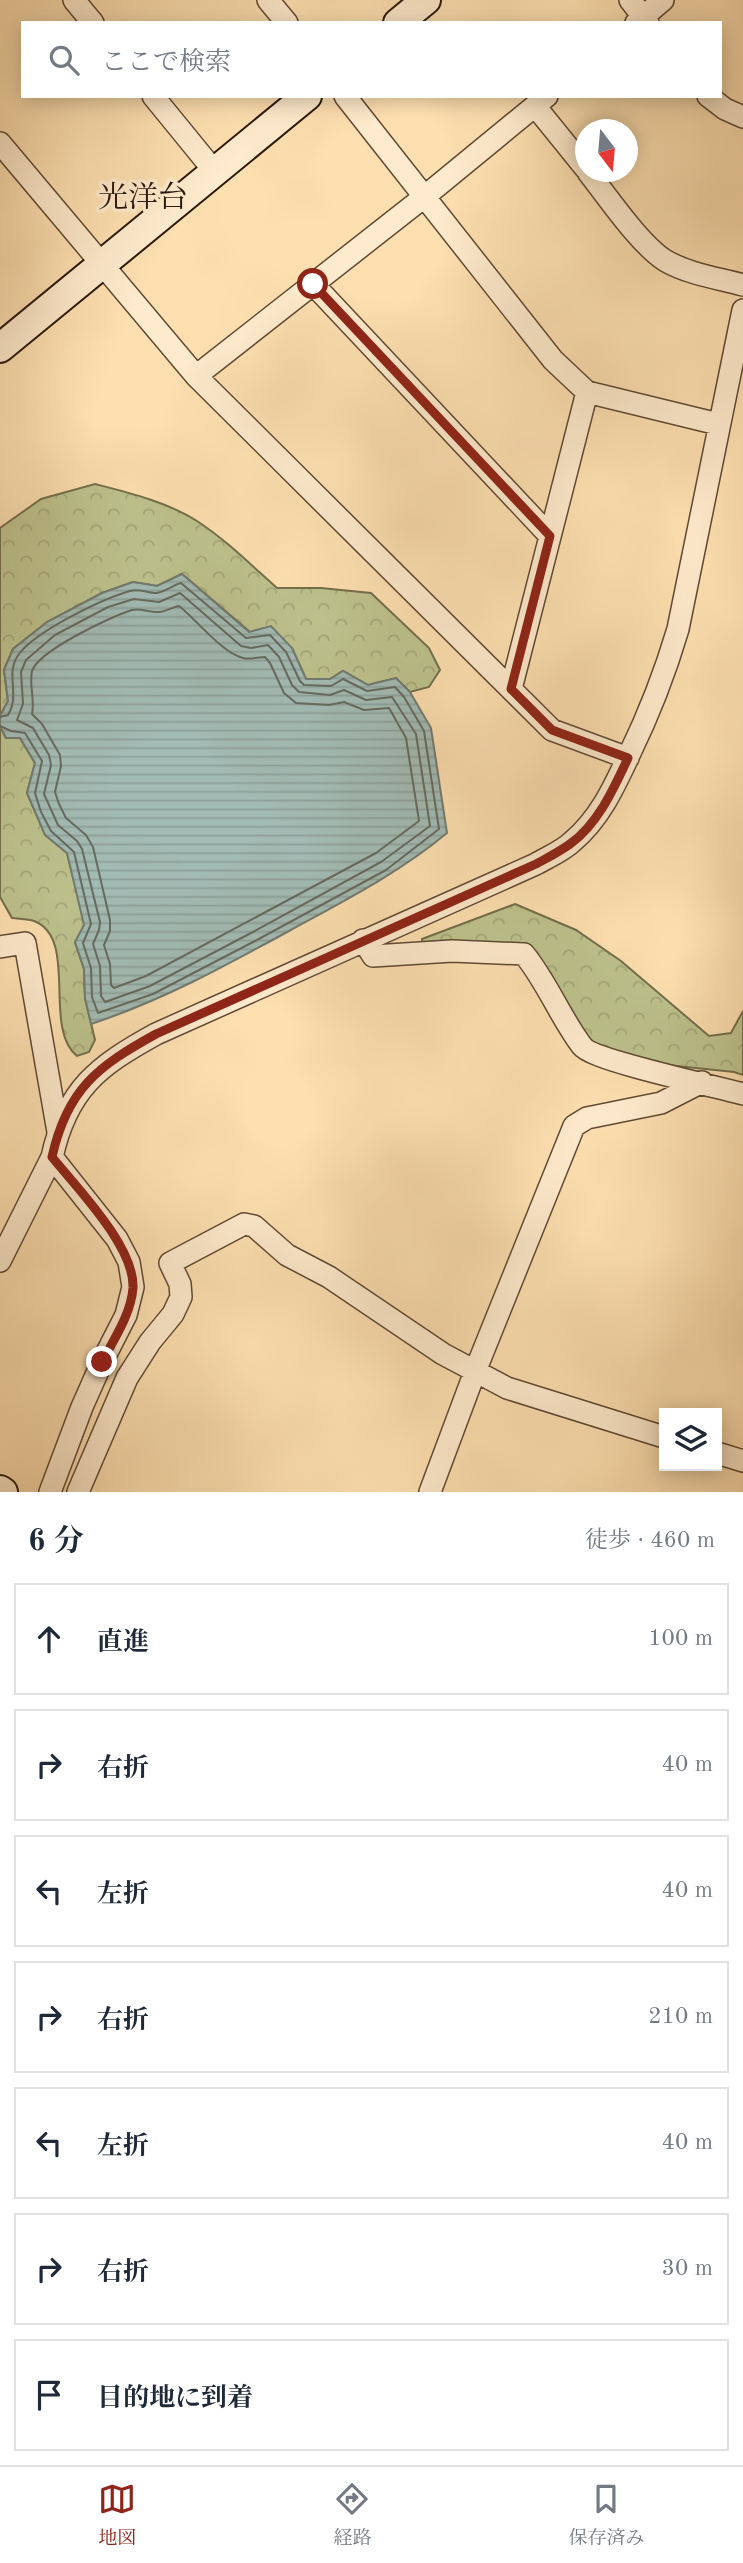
<!DOCTYPE html>
<html lang="ja">
<meta charset="utf-8">
<style>
:root{--surface:#fff;--page:#f2f2f3;--text:#1f2937;--muted:#747a83;--line:#e0e1e3;--accent:#8f2418}
body{margin:0;font-family:"Old Standard TT","Noto Serif JP",serif;background:var(--page);color:var(--text)}
.controls{position:absolute;right:21px;bottom:21px;display:grid;overflow:hidden;border-radius:0px;box-shadow:0 4px 18px #0003}
.controls button{width:63px;height:63px;display:grid;place-items:center;padding:0;border:0;border-bottom:2px solid var(--line);background:var(--surface);color:var(--text);font:35px sans-serif}
.compass{position:absolute;left:575px;top:119px;width:63px;height:63px;border-radius:50%;background:var(--surface);box-shadow:0 4px 18px #0003;rotate:164deg}
.stop{position:absolute;width:21px;height:21px;margin:-16px;border:5px solid #8f2418;border-radius:50%;background:#fff}
.stop.end{background:#8f2418;border-color:#fff;box-shadow:0 2px 7px #0008}
.list{margin:0;padding:0;list-style:none}
h2{display:flex;justify-content:space-between;align-items:center;height:91px;margin:0;padding:0 28px;font-size:30px}
h2 small{font-size:23px;font-weight:400;color:var(--muted)}
.list li{display:grid;grid-template-columns:46px 1fr auto;gap:21px;align-items:center;box-sizing:border-box;height:112px;margin:0 14px 14px;padding:0 14px;border:2px solid var(--line);border-radius:0px}
.list b{display:block;font-size:26px;white-space:nowrap}
.list em{font-size:23px;font-style:normal;color:var(--muted)}
.icon{flex:none;width:38px;height:38px;fill:none;stroke:currentColor;stroke-width:2;stroke-linecap:round;stroke-linejoin:round}
.map{position:relative;flex:none;width:743px;height:1492px;overflow:hidden}
.search{position:absolute;background:var(--surface);box-shadow:0 4px 18px #0003;left:21px;right:21px;top:21px;height:77px;display:flex;align-items:center;gap:18px;box-sizing:border-box;padding:0 24px;border-radius:0px;color:var(--muted);font-size:26px}
.sheet{height:973px;background:var(--surface)}
nav{display:flex;justify-content:space-around;align-items:center;box-sizing:border-box;height:98px;border-top:2px solid var(--line);background:var(--surface);font-size:19px;color:var(--muted)}
nav a{display:grid;justify-items:center;gap:4px}
nav .on{color:var(--accent)}
.map>svg:first-child{display:block}
</style>
<div class="map">
<svg width="743" height="1492" viewBox="0 0 743 1492">
<defs>
<pattern id="forest-crowns" width="20" height="18" patternUnits="userSpaceOnUse" patternTransform="scale(1.75)"><rect width="20" height="18" fill="#bdc28d"/><path d="M2 6a3 3 0 1 1 6 0M12 15a3 3 0 1 1 6 0" fill="none" stroke="#a3a678"/></pattern>
<pattern id="water-rules" width="6" height="5" patternUnits="userSpaceOnUse" patternTransform="scale(1.75)"><rect width="6" height="5" fill="#a2bbb4"/><path d="M0 2.5h6" fill="none" stroke="#8ca09a"/></pattern>
</defs>
<rect width="100%" height="100%" fill="#fddfb0"/>
<filter id="stains"><feTurbulence type="fractalNoise" baseFrequency=".00286" numOctaves="4"/><feColorMatrix values="0 0 0 0 .2 0 0 0 0 .09 0 0 0 0 .02 0 0 0 .5 -.17"/></filter>
<radialGradient id="worn" r=".72"><stop offset=".6" stop-color="#630" stop-opacity="0"/><stop offset="1" stop-color="#630" stop-opacity=".3"/></radialGradient>
<path fill="url(#forest-crowns)" stroke="#746e4c" stroke-width="2" d="M95,484C130,493 167,502 197,521C226,540 251,565 277,588H321L371,593L429,648L440,670L429,687L410,692L396,678L368,685L343,671L330,679H306L292,648L250,632L182,574L157,586L133,582L102,593L47,622L13,649L4,670L8,701L0,716V528L41,499Z
M0,726L6,738H20L35,763L27,793L45,835L67,853L85,925L75,942L84,969L85,998L95,1040L89,1052L77,1056C42,1028 79,938 34,921C28,919 19,919 12,918L0,897Z
M515,904L576,930L621,961L709,1036L731,1033L743,1011V1075L734,1072L667,1065L591,1045L550,972L534,956L492,955L450,962L423,952L422,939Z"/>
<path fill="url(#water-rules)" stroke="#727a71" stroke-width="2" d="M182,574L249,632L271,626L292,648L306,679H330L343,671L368,685L396,678L410,692L431,728L447,833C399,873 344,901 289,931C225,966 161,1001 91,1024L85,998L84,969L75,942L84,925L67,853L45,835L27,793L35,763L20,738H6L0,726V716L8,701L4,670L13,649L47,622L102,593L133,582L157,586Z"/>
<g fill="none" stroke-linecap="round" stroke-linejoin="round">
<path stroke="#666a60" stroke-width="2" d="M180,593L241,646L251,648L268,645L279,657L292,685L299,692L330,695L344,690L366,700L392,697L416,734L430,826L381,862L251,933L150,986L105,1002L101,996L100,966L93,944L99,930L100,922L82,849L77,841L58,825L44,794L51,765L49,755L33,728L17,720L23,704L21,672L26,660L55,635L108,607L134,599L159,602Z
M179,606C197,620 221,652 243,658C250,660 258,657 265,657L270,663L284,693L296,703L329,705L344,702L364,710L389,708L406,738L419,821L376,853L146,976L114,988L111,985L110,964L104,945L110,931V920L93,847L86,835L66,818L59,804L55,792L61,766L60,755L42,724L32,714C35,700 29,684 32,671C38,651 112,616 132,610C141,608 150,613 159,612C166,612 172,607 179,606Z
M0,717L8,715C21,694 4,674 19,654C36,631 102,599 130,591C139,588 147,593 156,593C165,592 173,585 181,583L246,638L270,635L286,652L300,681L304,685L331,686L343,679L367,691L395,687L404,697L424,731L439,829L386,870L255,941L153,994L98,1013L92,997L91,968L83,943L91,924L74,852L51,831L41,812L35,793L42,761L25,733L11,731L0,726"/>
<g stroke="#604a35" stroke-width="24">
<path id="street" d="M74,0L93,23
M268,0L287,23
M630,0L648,23
M636,23L663,0
M153,96L215,172
M345,96L553,360L587,392L511,689
M708,96L725,109L743,117
M535,106L586,169
M0,143L196,376L552,730L628,758
M588,172C607,196 640,245 666,261C689,274 717,278 743,285
M313,284L550,536
M196,376L424,197L547,96
M587,392L718,424
M363,940L373,956L452,951L524,954C547,982 560,1017 582,1046C592,1060 718,1087 743,1094
M0,947L25,943L58,1132
M0,1261L52,1157
M717,1453L743,1461
M50,1492L82,1407L102,1362L126,1315L133,1287L129,1262L117,1239L52,1157C67,1089 98,1066 156,1034L536,864C548,857 563,851 573,841C600,818 614,787 629,755C649,714 665,673 678,629L743,310
M78,1492L127,1378L150,1342L173,1314L181,1297L180,1284L170,1263L244,1224L254,1226L287,1255L329,1277L443,1354L507,1388L664,1437
M430,1492L476,1369L574,1126L587,1118L661,1103L702,1082"/>
</g>
<g stroke="#2b190c" stroke-width="32">
<path id="secondary" d="M398,23L426,0
M0,348L307,96
M0,1490L3,1492"/>
</g>
<use href="#street" stroke="#feeacc" stroke-width="21"/>
<use href="#secondary" stroke="#feeacc" stroke-width="28"/>
</g>
<g fill="none" stroke-linecap="round" stroke-linejoin="round">
<path stroke="#8f2418" stroke-width="9" d="M102,1362C114,1339 131,1314 133,1288C135,1247 77,1188 52,1157C67,1089 98,1066 156,1034L536,864C547,858 559,852 570,844C598,824 614,788 628,758L552,730L511,689L550,536L313,284"/>
</g>
<g text-anchor="middle" dominant-baseline="central" stroke-width="7" stroke-linejoin="round" paint-order="stroke">
<g font-size="30" fill="#2b190c" stroke="#feeacc">
<text x="143" y="199">光洋台</text>
</g>
</g>
<rect width="100%" height="100%" filter="url(#stains)"/>
<rect width="100%" height="100%" fill="url(#worn)"/>
</svg>
<div class="controls">
<button><svg class="icon" aria-label="layers" viewBox="0 0 24 24"><path d="M12 4l9 5-9 5-9-5zM3 14l9 5 9-5"/></svg></button>
</div>
<svg class="compass" viewBox="-18 -18 36 36"><path d="M0-13l5 13h-10z" fill="#e53935"/><path d="M0 13l5-13h-10z" fill="#747a83"/></svg>
<div class="stop" style="left:313px;top:284px"></div>
<div class="stop end" style="left:102px;top:1362px"></div>
<div class="search"><svg class="icon" aria-label="search" viewBox="0 0 24 24"><circle cx="10" cy="10" r="6"/><path d="M15 15l6 6"/></svg>ここで検索</div>
</div>
<section class="sheet">
<h2>6 分<small>徒歩 · 460 m</small></h2>
<ul class="list">
<li><svg class="icon" aria-label="ahead" viewBox="0 0 24 24"><path d="M12 20V5M6 11l6-6 6 6"/></svg><div><b>直進</b></div><em>100 m</em></li>
<li><svg class="icon" aria-label="right" viewBox="0 0 24 24"><path d="M7 20v-9h11M14 6l5 5-5 5"/></svg><div><b>右折</b></div><em>40 m</em></li>
<li><svg class="icon" aria-label="left" viewBox="0 0 24 24"><path d="M17 20v-9H6M10 6l-5 5 5 5"/></svg><div><b>左折</b></div><em>40 m</em></li>
<li><svg class="icon" aria-label="right" viewBox="0 0 24 24"><path d="M7 20v-9h11M14 6l5 5-5 5"/></svg><div><b>右折</b></div><em>210 m</em></li>
<li><svg class="icon" aria-label="left" viewBox="0 0 24 24"><path d="M17 20v-9H6M10 6l-5 5 5 5"/></svg><div><b>左折</b></div><em>40 m</em></li>
<li><svg class="icon" aria-label="right" viewBox="0 0 24 24"><path d="M7 20v-9h11M14 6l5 5-5 5"/></svg><div><b>右折</b></div><em>30 m</em></li>
<li><svg class="icon" aria-label="arrive" viewBox="0 0 24 24"><path d="M6 21V4h12l-3 4 3 4H6"/></svg><div><b>目的地に到着</b></div></li>
</ul>
</section>
<nav>
<a class="on"><svg class="icon" aria-label="map" viewBox="0 0 24 24"><path d="M3 6l6-2 6 2 6-2v14l-6 2-6-2-6 2zM9 4v14M15 6v14"/></svg>地図</a>
<a><svg class="icon" aria-label="directions" viewBox="0 0 24 24"><path d="M12 3l9 9-9 9-9-9zM9 14v-3h6M13 9l2 2-2 2"/></svg>経路</a>
<a><svg class="icon" aria-label="saved" viewBox="0 0 24 24"><path d="M7 4h10v16l-5-4-5 4z"/></svg>保存済み</a>
</nav>
